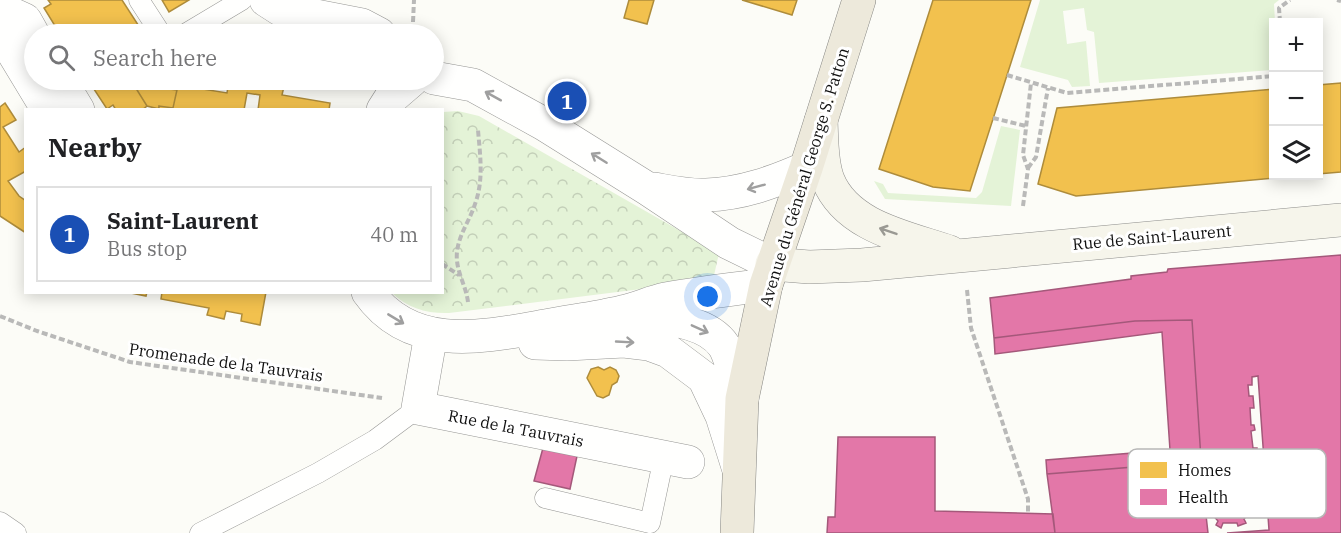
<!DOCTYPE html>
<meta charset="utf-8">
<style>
:root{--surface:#fff;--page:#f6f6f6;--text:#202124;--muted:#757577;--line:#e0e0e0;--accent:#ea580c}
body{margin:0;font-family:"IBM Plex Serif",serif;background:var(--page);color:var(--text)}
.controls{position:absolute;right:18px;top:18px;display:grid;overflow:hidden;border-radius:0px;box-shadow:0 3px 15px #0003}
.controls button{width:54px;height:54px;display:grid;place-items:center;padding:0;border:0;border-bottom:2px solid var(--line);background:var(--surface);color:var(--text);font:30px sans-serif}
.you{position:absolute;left:708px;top:297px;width:21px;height:21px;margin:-15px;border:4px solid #fff;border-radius:50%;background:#1a73e8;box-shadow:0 0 0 9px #1a73e833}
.badge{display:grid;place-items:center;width:39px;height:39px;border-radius:50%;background:var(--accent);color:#fff;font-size:20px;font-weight:700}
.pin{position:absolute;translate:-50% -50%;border:3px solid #fff;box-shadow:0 2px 6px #0006}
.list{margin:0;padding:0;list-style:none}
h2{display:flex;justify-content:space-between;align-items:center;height:78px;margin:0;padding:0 24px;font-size:26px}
h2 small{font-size:20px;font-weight:400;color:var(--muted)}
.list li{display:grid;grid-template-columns:39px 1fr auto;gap:18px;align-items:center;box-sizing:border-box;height:96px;margin:0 12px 12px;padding:0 12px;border:2px solid var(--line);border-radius:0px}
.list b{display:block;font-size:22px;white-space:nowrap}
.list p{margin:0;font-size:20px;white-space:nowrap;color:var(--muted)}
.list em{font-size:20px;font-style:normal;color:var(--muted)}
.icon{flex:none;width:33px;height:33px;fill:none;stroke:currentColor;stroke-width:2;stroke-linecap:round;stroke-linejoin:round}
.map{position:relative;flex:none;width:1341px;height:533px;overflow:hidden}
.search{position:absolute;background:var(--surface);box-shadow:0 3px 15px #0003;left:24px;top:24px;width:420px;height:66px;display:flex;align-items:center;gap:15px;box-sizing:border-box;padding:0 21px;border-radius:33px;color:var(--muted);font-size:22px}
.panel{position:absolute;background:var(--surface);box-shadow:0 3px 15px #0003;left:24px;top:108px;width:420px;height:186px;border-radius:0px}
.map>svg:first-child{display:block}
</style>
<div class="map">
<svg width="1341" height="533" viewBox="0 0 1341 533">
<defs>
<pattern id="park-crowns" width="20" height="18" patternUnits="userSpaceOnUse" patternTransform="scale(1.5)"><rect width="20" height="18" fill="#e4f3d7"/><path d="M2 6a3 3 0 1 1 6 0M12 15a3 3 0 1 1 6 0" fill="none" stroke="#c3cfb8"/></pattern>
</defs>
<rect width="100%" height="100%" fill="#fcfcf7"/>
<path fill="#e4f3d7" d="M1040,0H1279L1274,4L1275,22H1274L1273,70L1099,83L1094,32L1087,30L1084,8L1063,11L1067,44L1086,41L1090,86L1072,87L1068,80L1020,67Z
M1001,126L1020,130L1011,206L885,199L874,181L883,184L888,193L976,198L982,192Z"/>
<path fill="url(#park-crowns)" d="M458,111L479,116L719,253L713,280L449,313C428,314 407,308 392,293L442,292L443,112Z"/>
<path fill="#f2c14e" stroke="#ae8c3b" stroke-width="1.5" d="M48,0H122L144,34H60L44,8L51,4Z
M162,0H189L169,12Z
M629,0H654L647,24L624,18Z
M742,0H797L792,15Z
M933,0H1031L970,191L933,187L879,169Z
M88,80H155L137,90L147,106L142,110H116L113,105L107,109Z
M156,80L162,88L177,90L173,108L159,106V109L147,106L137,90Z
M229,80L248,83V80L285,82L282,95L330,103L329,110H258L260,95L247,93L244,110H158L159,106L173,108L178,85L227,93Z
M1341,83V172L1318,174V85Z
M1274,89V176H1298L1076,196L1038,184L1057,108Z
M5,103L16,120L3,127L19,152L26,147V171L8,181L19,196L26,201V233L0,216V107Z
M126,292H147L146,296Z
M162,292H266L260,325L241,321L242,314L226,311L224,319L207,315L209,308L161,299Z
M598,367L604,370L610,367L616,370L619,376L617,382L612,385L609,395L603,398L597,396L587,378L591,369Z"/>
<path fill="#e377a8" stroke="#a4587a" stroke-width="1.5" d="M1341,255V533H1227L1269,530L1258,376L1252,377V385H1248L1249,396H1253L1254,408H1250L1251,425H1254L1255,430L1251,431L1253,448H1257V454H1253L1255,470L1261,471V476L1250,480L1251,493H1254L1252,505L1258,506L1257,512L1251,511L1244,519L1246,523L1238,526L1237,523H1223L1221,528L1216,525L1218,521L1210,512L1206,515L1208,533H1055L1047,474L1171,464V461L1201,459L1192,320L1135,321L994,338L990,298L1131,279V276L1167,272L1168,269Z
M1192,320L1201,459L1171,461V464L1047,474L1046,460L1170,450L1162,332L995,354L994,338L1135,321Z
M838,437H935V511L1053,514L1055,533H827L828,517H835Z
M543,448L577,456L570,489L534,481Z"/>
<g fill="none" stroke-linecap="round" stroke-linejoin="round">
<g stroke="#969694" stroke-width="21">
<path id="lane" d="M139,0L161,34
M185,34L242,0
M545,498L650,523L664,457
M0,522L16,533
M200,533L318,473L375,440L418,408"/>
</g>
<g stroke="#969694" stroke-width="34">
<path id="street" d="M266,0L280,9L362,25L379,34
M0,5L3,10L2,34L48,110
M3,10L25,20L34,36
M434,78L473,85L544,124L648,189L729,243L772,264
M60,80L78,110
M383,110L390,99L412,80
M654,189C671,192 689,196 706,195C742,194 774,182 806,168
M368,292C411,353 483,337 545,326C571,321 597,318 622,312C637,309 651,302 666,299C699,293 733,289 766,285
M633,314C661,318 707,320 724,346C730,355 738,387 742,399
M431,334L418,408L688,462
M535,343L567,344L624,341L649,344L668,351L704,378L722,416L738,467"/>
</g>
<g stroke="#8d8d8b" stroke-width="34">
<path id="secondary" d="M821,121C822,139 821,162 828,180C847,227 906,237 950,252
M772,264L809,267L862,265L1341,220"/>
</g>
<g stroke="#848481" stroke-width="34">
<path id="primary" d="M737,533L742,399L766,285L806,168L859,0"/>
</g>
<path stroke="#b9b9b8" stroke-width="4" stroke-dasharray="6 3" stroke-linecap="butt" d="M1337,0L1341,1
M413,22L414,0
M1280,22L1279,8L1290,0
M1007,75L1067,93L1274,76
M993,118L1026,126
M1028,168L1036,157L1048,88
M1023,206L1028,169L1023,155L1031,83
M442,264L459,275
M967,290L971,328L1028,499V513
M468,302C466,285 455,270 457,252C459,234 470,220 475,204C484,180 480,154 478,130
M0,316L37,331L130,362L382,398"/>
<use href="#lane" stroke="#fffffe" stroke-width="20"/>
<use href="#street" stroke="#fffffe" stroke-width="33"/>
<use href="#secondary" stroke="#f6f5eb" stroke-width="33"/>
<use href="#primary" stroke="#ede9db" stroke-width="33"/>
</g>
<defs><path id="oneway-shaft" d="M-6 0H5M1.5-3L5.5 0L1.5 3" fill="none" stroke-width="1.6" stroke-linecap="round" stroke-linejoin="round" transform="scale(1.5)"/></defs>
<g stroke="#9f9f9f">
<use href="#oneway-shaft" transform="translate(493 96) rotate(-151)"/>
<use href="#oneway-shaft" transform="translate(599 158) rotate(-148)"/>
<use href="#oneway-shaft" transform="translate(756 187) rotate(165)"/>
<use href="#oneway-shaft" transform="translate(396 319) rotate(31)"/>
<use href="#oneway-shaft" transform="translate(700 329) rotate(24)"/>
<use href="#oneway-shaft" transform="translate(625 342) rotate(3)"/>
</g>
<use stroke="#9a9993" href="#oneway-shaft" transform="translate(888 231) rotate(-161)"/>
<g text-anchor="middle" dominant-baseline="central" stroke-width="6" stroke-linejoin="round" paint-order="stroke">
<g font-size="16" fill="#101010" stroke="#fff">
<text transform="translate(804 177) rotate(-73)">Avenue du Général George S. Patton</text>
<text transform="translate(1152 237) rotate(-5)">Rue de Saint-Laurent</text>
<text transform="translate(226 362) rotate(8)">Promenade de la Tauvrais</text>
<text transform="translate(516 428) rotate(11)">Rue de la Tauvrais</text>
</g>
</g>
<rect x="1128" y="449" width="198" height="69" rx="9" fill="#fff" stroke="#b7b7b7" stroke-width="1.5"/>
<rect x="1140" y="462" width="27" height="16" fill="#f2c14e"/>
<rect x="1140" y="489" width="27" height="16" fill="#e377a8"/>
<g font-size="16" fill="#101010">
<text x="1178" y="476">Homes</text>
<text x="1178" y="503">Health</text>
</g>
</svg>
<div class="controls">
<button>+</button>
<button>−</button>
<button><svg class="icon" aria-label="layers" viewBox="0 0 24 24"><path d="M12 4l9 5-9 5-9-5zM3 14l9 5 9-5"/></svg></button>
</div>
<div class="you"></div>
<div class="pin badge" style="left:567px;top:101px;background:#1a4fb4">1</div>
<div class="search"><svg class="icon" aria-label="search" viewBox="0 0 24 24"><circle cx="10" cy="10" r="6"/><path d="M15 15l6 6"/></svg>Search here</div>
<section class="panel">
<h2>Nearby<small></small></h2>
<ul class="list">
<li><span class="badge" style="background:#1a4fb4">1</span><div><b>Saint-Laurent</b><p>Bus stop</p></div><em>40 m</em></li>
</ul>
</section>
</div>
